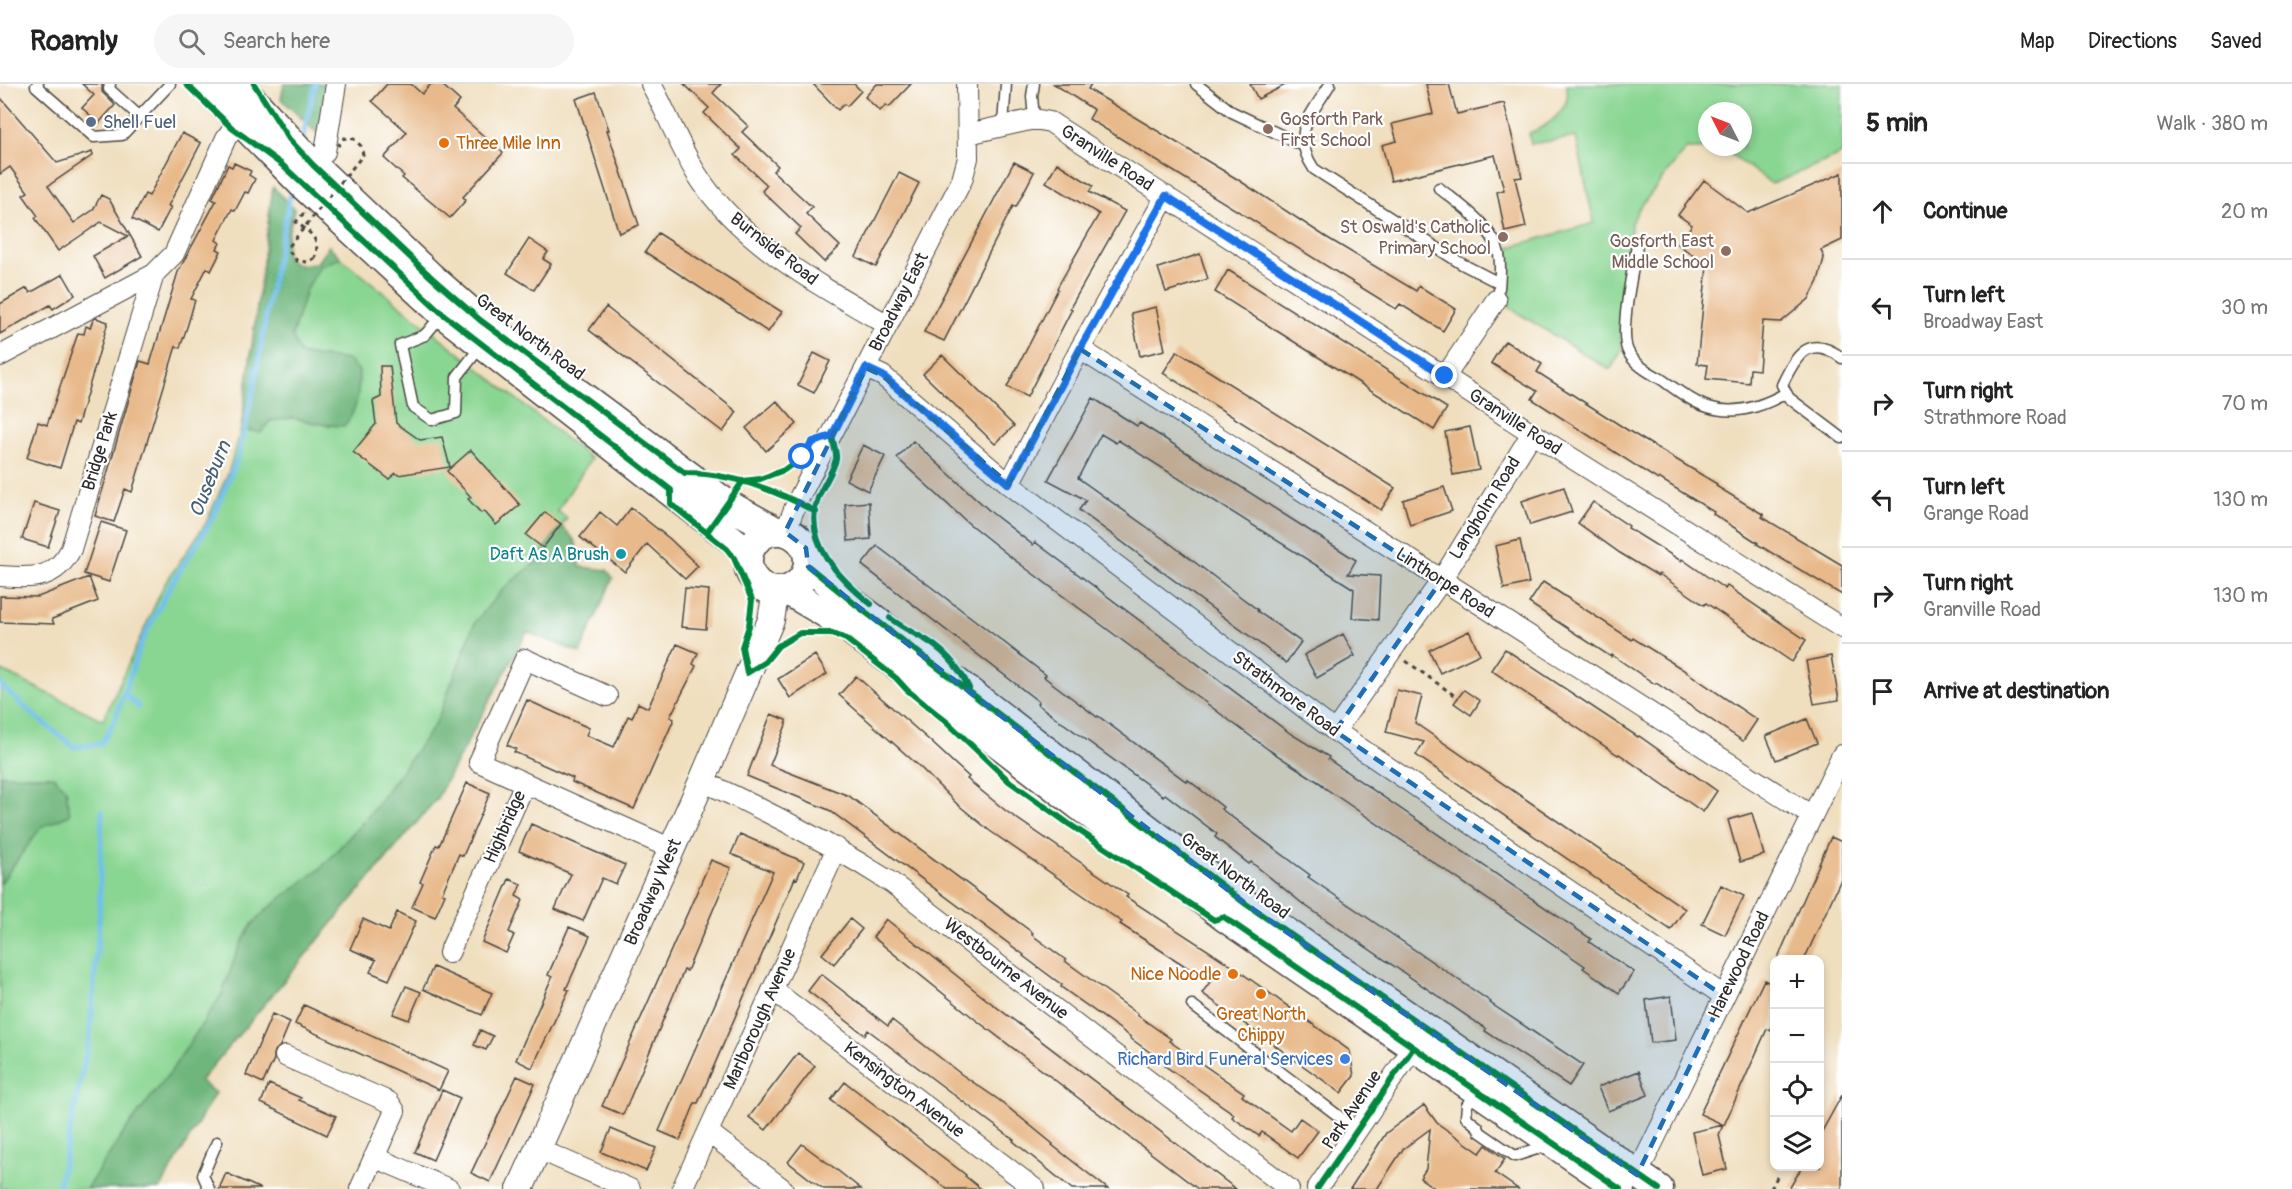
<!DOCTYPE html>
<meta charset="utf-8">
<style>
:root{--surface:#fff;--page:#f6f6f6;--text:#222;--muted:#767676;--line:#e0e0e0}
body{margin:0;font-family:Pangolin,sans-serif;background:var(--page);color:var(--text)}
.controls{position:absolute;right:18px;bottom:18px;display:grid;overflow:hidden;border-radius:12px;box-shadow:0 3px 9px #0003}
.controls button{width:54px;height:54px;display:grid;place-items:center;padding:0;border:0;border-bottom:2px solid var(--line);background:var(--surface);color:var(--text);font:30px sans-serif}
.compass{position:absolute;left:1698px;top:18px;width:54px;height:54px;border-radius:50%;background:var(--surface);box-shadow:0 3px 9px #0003;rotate:312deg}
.stop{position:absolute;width:18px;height:18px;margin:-14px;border:4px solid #1a73e8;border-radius:50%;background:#fff}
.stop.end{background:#1a73e8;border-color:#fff;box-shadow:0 2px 6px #0008}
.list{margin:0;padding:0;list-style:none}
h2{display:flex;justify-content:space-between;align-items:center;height:78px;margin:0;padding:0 24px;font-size:26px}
h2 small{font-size:20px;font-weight:400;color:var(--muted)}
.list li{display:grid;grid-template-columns:39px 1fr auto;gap:18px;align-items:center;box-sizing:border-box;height:96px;padding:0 24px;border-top:2px solid var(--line)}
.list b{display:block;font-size:22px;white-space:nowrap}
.list p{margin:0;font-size:20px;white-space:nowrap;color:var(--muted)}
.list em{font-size:20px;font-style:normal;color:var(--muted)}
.icon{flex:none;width:33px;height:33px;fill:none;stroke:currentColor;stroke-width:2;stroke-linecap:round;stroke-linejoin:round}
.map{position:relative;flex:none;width:1842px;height:1105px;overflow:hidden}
header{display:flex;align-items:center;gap:36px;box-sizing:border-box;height:84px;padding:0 30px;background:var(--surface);border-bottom:2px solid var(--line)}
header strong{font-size:28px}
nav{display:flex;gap:33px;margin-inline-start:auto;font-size:21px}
.search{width:420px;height:54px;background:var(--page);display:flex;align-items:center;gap:15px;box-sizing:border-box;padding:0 21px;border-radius:33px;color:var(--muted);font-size:22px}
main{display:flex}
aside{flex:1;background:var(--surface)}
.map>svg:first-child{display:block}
</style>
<header>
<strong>Roamly</strong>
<div class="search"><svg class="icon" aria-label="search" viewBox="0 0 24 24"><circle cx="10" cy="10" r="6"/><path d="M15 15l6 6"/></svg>Search here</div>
<nav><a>Map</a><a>Directions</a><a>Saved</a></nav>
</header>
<main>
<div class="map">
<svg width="1842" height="1105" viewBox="0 0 1842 1105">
<rect width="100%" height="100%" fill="#fff"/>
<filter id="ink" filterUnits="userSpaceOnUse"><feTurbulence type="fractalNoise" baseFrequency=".0167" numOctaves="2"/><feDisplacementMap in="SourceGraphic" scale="12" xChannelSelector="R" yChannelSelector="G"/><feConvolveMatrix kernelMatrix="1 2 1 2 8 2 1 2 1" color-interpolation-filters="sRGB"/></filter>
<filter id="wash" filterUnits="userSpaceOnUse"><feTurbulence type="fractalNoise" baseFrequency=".008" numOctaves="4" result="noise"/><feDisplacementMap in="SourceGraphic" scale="24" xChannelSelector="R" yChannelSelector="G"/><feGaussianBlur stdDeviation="1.35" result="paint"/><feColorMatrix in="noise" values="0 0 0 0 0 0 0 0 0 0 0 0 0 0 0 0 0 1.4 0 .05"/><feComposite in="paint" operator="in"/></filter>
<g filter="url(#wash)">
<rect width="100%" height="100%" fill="#f0dfbf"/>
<path fill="#89d592" stroke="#5a805e" stroke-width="1.5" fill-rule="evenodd" d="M1567,0H1842V70L1772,100L1722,64L1686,65L1638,126L1631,141L1620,250L1622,266L1610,286L1510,224L1507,164L1594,139L1576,53L1531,60L1529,49C1543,45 1563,31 1567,15C1568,10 1567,4 1567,0ZM1707,27H1743V63H1707Z
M273,103L294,125C289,153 271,190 317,179L329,162L341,174L591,375L557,427L567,434L535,479L437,714L200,997L215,1009L160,1105H0V586L103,636L164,501L206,439L228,389L241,345Z"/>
<path fill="#6eb67c" stroke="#4c7054" stroke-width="1.5" d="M284,0H328L318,50L281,15Z
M273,103L294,125C288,153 271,190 317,179L329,162L341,174L320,182L306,206L292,252L300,270L349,276L359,287C359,307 358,326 344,342L326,341L292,334L270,337L261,349L241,345Z
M561,442C569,449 577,456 578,468C579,475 578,477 581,483L607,486L613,494L580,569L527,548L437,714L200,997L215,1009L160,1105H86L127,1044L171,987L222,910L237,868L250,843L266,826L322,783L370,730L436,639L475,538L504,504L535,479Z
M0,691L53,692L66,705L70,731L41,743L0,800Z"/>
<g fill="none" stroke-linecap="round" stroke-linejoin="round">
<path stroke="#71bfec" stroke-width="5" d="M302,57L315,0
M0,600L30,628L74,663L101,660L114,638L142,557L170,502L211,437L239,371L254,304L269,213L292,104
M124,609L138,623
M58,1105L90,950L99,839L102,727"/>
</g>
<g id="blocks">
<path fill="#e8ba8b" d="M82,0H102V8L115,21L99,39L82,24L94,11Z
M387,0H411L422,10L431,0H441L460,17L453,25L503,69L463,113L466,116L450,134L402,94L404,92L384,74L407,48L372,17Z
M684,0H721L713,9L748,42L742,48L778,82L773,87L812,123L806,130L840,162L824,178L795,150L801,144L762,107L767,101L735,71L741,65L704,29L709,24Z
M813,0H854L861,7L847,22L844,20L838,26Z
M877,0H911L889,23L886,21L880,27L865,13Z
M1054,0H1091L1088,5L1237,95L1326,153L1416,207L1419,202L1456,225L1443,247L1400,220L1396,225L1089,35L1094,26Z
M1250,0H1287L1258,15Z
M1426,0H1449L1457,30L1504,19L1522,93L1515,94L1526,143L1505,148L1497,108L1504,106L1495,71L1391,97L1382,61L1397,57L1392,40L1433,30Z
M596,8L609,46H607L639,141L619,149L576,15Z
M0,13L57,79L92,68L93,71L48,102L74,139L93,126L101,111L109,115L142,172L105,194L93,172L128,152L101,138L58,167L35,134L38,132L23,111L28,108L10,83L0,90Z
M182,49L201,59L168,122L171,123L158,148L132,135L145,110L149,112Z
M1014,78L1034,88L1016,123L1013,122L944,257L924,248Z
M234,79L251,87L249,91L255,95L248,109L245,108L235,127L232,125L216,156L220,159L217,165L221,167L211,187L207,184L191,215L195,216L188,240L180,264L176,262L132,408L125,405L114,438L95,432L140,277L150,280L178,188L216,117L212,115L228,81L232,83Z
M1057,79L1093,102L1089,108L1125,127L1070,224L1072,225L1027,313L1007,303L1058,205L1057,204L1099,130L1046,98Z
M899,89L919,99L876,183L856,173Z
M1842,89V156L1821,166L1824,174L1818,197L1809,215L1781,238L1763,237L1759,286L1750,285L1749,299L1706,295L1708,281L1697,280L1707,182L1678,160L1692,141L1678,131L1704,96L1748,129Z
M658,149L782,228L768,248L645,168Z
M529,155L548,168L543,175L551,180L534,206L507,189Z
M1200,170L1208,195L1166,208L1158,184Z
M1228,186L1447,324L1434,346L1215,208Z
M63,190L75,211L53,225L50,221L0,250V220L27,204L30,209Z
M606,223L737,328L723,348L589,246Z
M1156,223L1165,266L1140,272L1131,229Z
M96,234L108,238L78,340L74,338L60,384L27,374L38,338L47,341L78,249L84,250L86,242L90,244L93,236Z
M1505,257L1542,280L1537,288L1629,347L1717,400L1716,402L1764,431L1762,433L1842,481V511L1757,460L1758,459L1713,430L1714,428L1659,394L1658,396L1532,315L1537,307L1491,279Z
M1177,267L1395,404L1381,426L1163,289Z
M814,269L830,277L814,309L798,301Z
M942,271L1014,342L995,360L923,290Z
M380,282H390L396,339L420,356L442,353L450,383L398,391L396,389L389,395L353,368L376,340L373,317L381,313Z
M1093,314L1137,342L1140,339L1356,476L1348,490L1380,492L1378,536L1352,534L1354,505L1118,356L1116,359L1101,350L1078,394L1172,461L1258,526L1257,527L1301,558L1286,579L1079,426L1086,416L1048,396Z
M777,317L797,340L766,367L746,344Z
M1470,343L1479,386L1453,391L1445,348Z
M913,357L992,429L1033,461L1035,458L1291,650L1329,673L1328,675L1591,855L1589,858L1634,888L1619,909L1583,884L1585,882L1322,702L1323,701L1269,666L1012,474L967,438L897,374Z
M863,361L885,372L868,407L846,396Z
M471,366L520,421L496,441L484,427L481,429L468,415L471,413L447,387Z
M1444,403L1452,427L1410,441L1403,416Z
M1564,403L1572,428L1530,441L1522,417Z
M869,418L871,455L848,457L845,420Z
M1593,418L1629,442L1628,444L1681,477L1682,475L1725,505L1727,502L1806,556L1792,578L1706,519L1704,521L1659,490L1658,492L1620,469L1578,439Z
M34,419L60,427L48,463L22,455Z
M631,424L670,455L698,482L685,495L647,460L625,488L580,453L600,428L617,442Z
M545,428L561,440L543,464L526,451Z
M101,438L126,446L109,498L84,490Z
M1520,456L1529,499L1504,505L1495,462Z
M877,462L1005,559L1046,591L1044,593L1097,633L1098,632L1187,698L1188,696L1223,723L1221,725L1310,791L1308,793L1491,918L1490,919L1583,981L1569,1002L1485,947L1486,945L1303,820L1251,778L1249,780L1215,753L1217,750L1165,710L1163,712L1037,620L1039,618L862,481Z
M89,493L98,517L52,535L54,540L0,538V512L38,513Z
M1543,498L1632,556L1633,554L1679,583L1757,636L1743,657L1656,599L1655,600L1612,571L1611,573L1529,519Z
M685,504L709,506L706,545L681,543Z
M1469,547L1480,570L1440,589L1429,566Z
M1343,550L1355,572L1317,594L1304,571Z
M677,560L698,569L693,580L696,582L670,633L674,635L634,725L572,698L573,694L514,668L516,665L507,661L527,616L589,644L586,651L614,663L628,632L632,634L638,619L648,624Z
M1505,565L1638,653L1639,652L1717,707L1703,728L1619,670L1618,671L1491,586Z
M815,571L827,590L790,614L778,595Z
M1831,572L1839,616L1814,620L1806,577Z
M856,592L929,656L969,693L967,695L1006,727L1128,811L1126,813L1229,880L1350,967L1354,992L1341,1009L1202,909L1210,898L1120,840L1122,838L990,747L957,720L919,682L839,611Z
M1397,606L1422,612L1415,639L1685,825L1671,846L1416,671L1424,658L1386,648Z
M1464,606L1480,617L1471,631L1454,619Z
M771,630L786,636V641L770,681L849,712L1033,849L1032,851L1066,876L1065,877L1138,930L1137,931L1171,955L1169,957L1244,1009L1242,1012L1291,1047L1300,1034L1318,1047L1298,1074L1262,1048L1259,1052L1232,1033L1234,1030L1165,982L1166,980L1130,954L1131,953L1061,903L1062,901L1023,872L1024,871L829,726L747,692Z
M1807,635L1817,659L1776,676L1766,652Z
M467,699L490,709L463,772L459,770L442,809L445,810L435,833L412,823L423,799L420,798L436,761L439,762Z
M1752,729L1764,771L1740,778L1728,736Z
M531,740L625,781L616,800L602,794L583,837L555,825L571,790L519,767Z
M740,750L804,778L797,795L795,794L698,1019H695L680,1056L659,1047L773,788L731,770Z
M1831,753L1842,758V793L1837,804L1804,876H1777Z
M711,776L731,784L687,887L684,886L623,1031L602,1022Z
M509,795L521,800L516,812L523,816L509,848L514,851L506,869L482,858Z
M1721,801L1744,812L1725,851L1702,840Z
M397,828L416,837L389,896L370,888L376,876L350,865L363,835L389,847Z
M850,835L862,845L834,880L822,870Z
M886,835L982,912L1236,1105H1198L976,936L873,853Z
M569,843L590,852L566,905L569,906L532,984L516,976L552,893L548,891Z
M433,883L492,909L482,931L423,905Z
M821,890L888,942L892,936L961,990L999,1016L1053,1060L1052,1061L1108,1105H1072L1013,1057L1014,1056L868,946L865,951L808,907Z
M1764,896L1774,901V935L1770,946L1767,945L1724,1041L1700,1030Z
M406,902L421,908L409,936L393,930Z
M1671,912L1676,956L1651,959L1646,916Z
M304,921L448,987L439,1006L295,940Z
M272,930L290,938L280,962L274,968V975L263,999L246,991Z
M480,946L493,952L486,966L474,961Z
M798,969L815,982L766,1046L749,1033Z
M1639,987L1648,1011L1608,1027L1598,1003Z
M517,992L535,1000L490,1098L471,1089Z
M845,998L966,1091L965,1092L981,1105H947L831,1016Z
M269,1000L301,1014L299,1016L336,1032L327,1051L261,1019Z
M442,1006L460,1014L433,1076L415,1068Z
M1842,1011V1105H1789L1802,1083H1820V1051Z
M1424,1021L1437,1039L1480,1069L1486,1061L1505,1075L1495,1089L1518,1105H1436L1420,1094L1426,1085L1430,1045L1403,1065L1377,1105H1350L1386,1049Z
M1723,1041L1719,1051L1727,1085L1702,1091L1692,1048Z
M611,1045L656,1064L646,1087L601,1068Z
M802,1060L837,1086L861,1105H824L815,1099L788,1078Z
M226,1089L261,1105H219Z"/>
</g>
</g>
<g filter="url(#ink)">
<use href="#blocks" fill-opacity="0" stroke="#494641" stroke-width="1.5"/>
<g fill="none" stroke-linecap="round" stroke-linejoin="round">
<g stroke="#494641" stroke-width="13">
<path id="service" d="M38,0L36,2L94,53L122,51L170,0
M110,0L109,5L139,32
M1196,0L1232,28L1302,61
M1330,0C1311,32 1290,49 1314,85L1462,180L1499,199
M1034,35L1032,12L1034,0
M1003,40L1006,0
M1439,104C1460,121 1493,142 1499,170C1501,181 1500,193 1499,204
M1637,161C1633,186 1620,243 1627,265C1632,279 1648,288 1661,295C1674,304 1693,319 1708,323C1735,332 1763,322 1786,309
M441,232L425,251L400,261L413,323L432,336L456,329L457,293L481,262
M1842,274C1809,249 1796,271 1782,301L1789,314L1842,354
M1192,921L1357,1046
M1476,1007L1467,1021L1466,1033L1478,1043L1480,1048L1515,1072L1549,1061
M209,1105L203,1091L217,1058"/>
</g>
<g stroke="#494641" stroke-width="22">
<path id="minor" d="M651,0C667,29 679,61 696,89C739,158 820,202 888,241
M968,50L1034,35L1050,38L1532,349L1842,544
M313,81L325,68L336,0
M1080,265L1812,732
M0,272L154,190L174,170L226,54L239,36
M866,284L883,292L1009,400L1335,647L1724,912
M1445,293L1496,216
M1009,400L1080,265L1166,112
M785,448L797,418L962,96L968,74L967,0
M0,492C31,494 55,497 71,465L154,190
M1335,647L1441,497L1532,349
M702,697C768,727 831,760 892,799L1289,1105
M525,699L479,678L525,575L607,612
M449,869L525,699L672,765
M773,906L1035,1105
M285,972L389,1018L395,1027L360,1105
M708,1048L783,1105
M538,1065L630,1105
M374,1073L449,1105
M1637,1091L1842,671
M682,1105L837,764
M1317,1105L1413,964"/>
</g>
<g stroke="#494641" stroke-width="28">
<path id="tertiary" d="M520,1105L702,697L771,536L776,507"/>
</g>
<g stroke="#494641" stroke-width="31">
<path id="secondary" d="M203,0L305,103L443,230L749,469
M238,0L313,81L431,193L480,236L727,420L776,447
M748 477a30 30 0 1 1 60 0a30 30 0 1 1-60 0Z
M808,482L855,520L1246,820L1659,1105
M786,506L840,538L1224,833L1620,1105"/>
</g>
<path stroke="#494641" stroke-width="3" stroke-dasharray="4.5 4.5" stroke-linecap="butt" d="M304,129L296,138C310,149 321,154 315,174
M1406,577L1458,614
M1771,1105L1777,1093"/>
<use href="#service" stroke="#fff" stroke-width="10"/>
<use href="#minor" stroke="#fff" stroke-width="20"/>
<use href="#tertiary" stroke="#fff" stroke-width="26"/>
<use href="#secondary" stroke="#fff" stroke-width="28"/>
<path stroke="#494641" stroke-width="3" stroke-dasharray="4.5 4.5" stroke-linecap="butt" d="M315,174L308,178L297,177L290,168V161L363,71L361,62L354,55L344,54L338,62"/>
<g stroke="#fff" stroke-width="10">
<path id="cycleway" d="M186,0L232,44L281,80L443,230L671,406V420L727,465L734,474L752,516L749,542L742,563L747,589L765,578L778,562L800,549H831L846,555L896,594L907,606L947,638L1009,697L1069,740L1214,836L1224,833L1620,1105
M254,0L289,55L313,81L431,193L480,236L685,389C730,389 776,406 816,428
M707,448L743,397L760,395L784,386L802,373L813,358L832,352C833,359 837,369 836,375C833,388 823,401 818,414C802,458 840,495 871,520
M808,482L855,520L1246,820L1659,1105
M890,534C900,542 908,546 919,552C941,563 959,582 969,604
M1317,1105L1413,964"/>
</g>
<use href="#cycleway" stroke="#00873e" stroke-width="6"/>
</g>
</g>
<g fill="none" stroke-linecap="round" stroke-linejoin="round" filter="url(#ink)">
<path stroke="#1a73e8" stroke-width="8" d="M802,373L813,358L832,352L866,284L883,292L1009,400L1080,265L1166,112L1445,292"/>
</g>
<path fill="#1f6fb2" fill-opacity="0.2" stroke="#1f6fb2" stroke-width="4.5" stroke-dasharray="12 8" stroke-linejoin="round" d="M1080,265L1441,497L1335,647L1724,912L1637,1091L1246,820L855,520L808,482L806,464L785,448L866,284L883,292L1009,400Z"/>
<circle fill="#5c6f8a" stroke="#fff" stroke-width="2" cx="91" cy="38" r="6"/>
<g fill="#8d6e63" stroke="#fff" stroke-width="2">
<circle cx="1268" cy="45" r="6"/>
<circle cx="1503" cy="153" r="6"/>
<circle cx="1726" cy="167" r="6"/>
</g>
<g fill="#e8710a" stroke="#fff" stroke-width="2">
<circle cx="444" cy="59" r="6"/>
<circle cx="1233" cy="890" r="6"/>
<circle cx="1261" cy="910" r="6"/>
</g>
<circle fill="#0f9aa8" stroke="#fff" stroke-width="2" cx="621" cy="470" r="6"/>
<circle fill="#3f7fe0" stroke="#fff" stroke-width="2" cx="1345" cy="975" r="6"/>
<g text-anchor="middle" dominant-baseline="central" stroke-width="4.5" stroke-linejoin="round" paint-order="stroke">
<g font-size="18" fill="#785e54" stroke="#fff" text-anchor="end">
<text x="1280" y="35" text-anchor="start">Gosforth Park<tspan x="1280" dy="21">First School</tspan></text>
<text x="1491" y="143">St Oswald's Catholic<tspan x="1491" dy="21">Primary School</tspan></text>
<text x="1714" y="157">Gosforth East<tspan x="1714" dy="21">Middle School</tspan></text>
</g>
<g font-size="18" fill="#4e5e75" stroke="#fff" text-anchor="start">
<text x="103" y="38">Shell Fuel</text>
</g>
<g font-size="18" fill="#c56008" stroke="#fff" text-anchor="start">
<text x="456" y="59">Three Mile Inn</text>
<text x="1221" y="890" text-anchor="end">Nice Noodle</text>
<text x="1261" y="930" text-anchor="middle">Great North<tspan x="1261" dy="21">Chippy</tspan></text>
</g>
<g font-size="18" fill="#2b2b2b" stroke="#fff">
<text transform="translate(1107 74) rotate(33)">Granville Road</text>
<text transform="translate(774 165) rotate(38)">Burnside Road</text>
<text transform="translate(899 218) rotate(-63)">Broadway East</text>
<text transform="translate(530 253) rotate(37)">Great North Road</text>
<text transform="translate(1515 338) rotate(33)">Granville Road</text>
<text transform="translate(100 367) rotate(-73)">Bridge Park</text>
<text transform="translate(1485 424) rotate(-58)">Langholm Road</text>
<text transform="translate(1445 499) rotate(33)">Linthorpe Road</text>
<text transform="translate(1286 610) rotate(37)">Strathmore Road</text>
<text transform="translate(505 743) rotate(-66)">Highbridge</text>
<text transform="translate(1235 792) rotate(37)">Great North Road</text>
<text transform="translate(653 808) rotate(-66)">Broadway West</text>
<text transform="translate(1739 881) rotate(-64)">Harewood Road</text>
<text transform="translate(1006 885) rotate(38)">Westbourne Avenue</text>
<text transform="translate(760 935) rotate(-66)">Marlborough Avenue</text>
<text transform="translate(904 1006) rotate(37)">Kensington Avenue</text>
<text transform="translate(1352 1026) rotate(-56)">Park Avenue</text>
</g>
<g font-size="18" fill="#0d838f" stroke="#fff" text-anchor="end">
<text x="609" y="470">Daft As A Brush</text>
</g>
<g font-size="18" fill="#366cbe" stroke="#fff" text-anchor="end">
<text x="1333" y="975">Richard Bird Funeral Services</text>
</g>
<g font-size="20" font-style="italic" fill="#445f6f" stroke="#fff">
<text transform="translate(210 395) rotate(-68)">Ouseburn</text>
</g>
</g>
</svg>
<div class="controls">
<button>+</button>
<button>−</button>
<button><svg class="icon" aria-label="locate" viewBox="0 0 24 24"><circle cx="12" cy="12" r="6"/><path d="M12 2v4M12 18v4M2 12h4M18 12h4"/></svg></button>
<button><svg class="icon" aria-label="layers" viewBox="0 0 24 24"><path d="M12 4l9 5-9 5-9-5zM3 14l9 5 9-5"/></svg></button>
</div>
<svg class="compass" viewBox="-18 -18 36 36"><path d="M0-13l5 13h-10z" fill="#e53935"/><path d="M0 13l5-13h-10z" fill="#767676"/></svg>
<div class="stop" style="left:802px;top:373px"></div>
<div class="stop end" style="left:1445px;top:292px"></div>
</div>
<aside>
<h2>5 min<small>Walk · 380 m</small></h2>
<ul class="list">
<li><svg class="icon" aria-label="ahead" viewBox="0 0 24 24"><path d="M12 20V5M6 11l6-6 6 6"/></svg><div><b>Continue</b></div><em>20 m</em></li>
<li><svg class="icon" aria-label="left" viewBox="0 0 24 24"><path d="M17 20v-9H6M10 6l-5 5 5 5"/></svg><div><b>Turn left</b><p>Broadway East</p></div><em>30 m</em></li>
<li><svg class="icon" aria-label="right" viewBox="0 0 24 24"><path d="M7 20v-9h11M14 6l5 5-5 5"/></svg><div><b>Turn right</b><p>Strathmore Road</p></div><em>70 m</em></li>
<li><svg class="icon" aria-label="left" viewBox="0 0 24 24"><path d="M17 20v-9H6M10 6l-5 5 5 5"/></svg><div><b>Turn left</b><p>Grange Road</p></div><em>130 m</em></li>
<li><svg class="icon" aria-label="right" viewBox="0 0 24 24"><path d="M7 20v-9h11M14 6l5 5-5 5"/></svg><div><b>Turn right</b><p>Granville Road</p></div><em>130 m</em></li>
<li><svg class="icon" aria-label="arrive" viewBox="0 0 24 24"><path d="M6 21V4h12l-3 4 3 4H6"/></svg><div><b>Arrive at destination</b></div></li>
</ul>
</aside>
</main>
